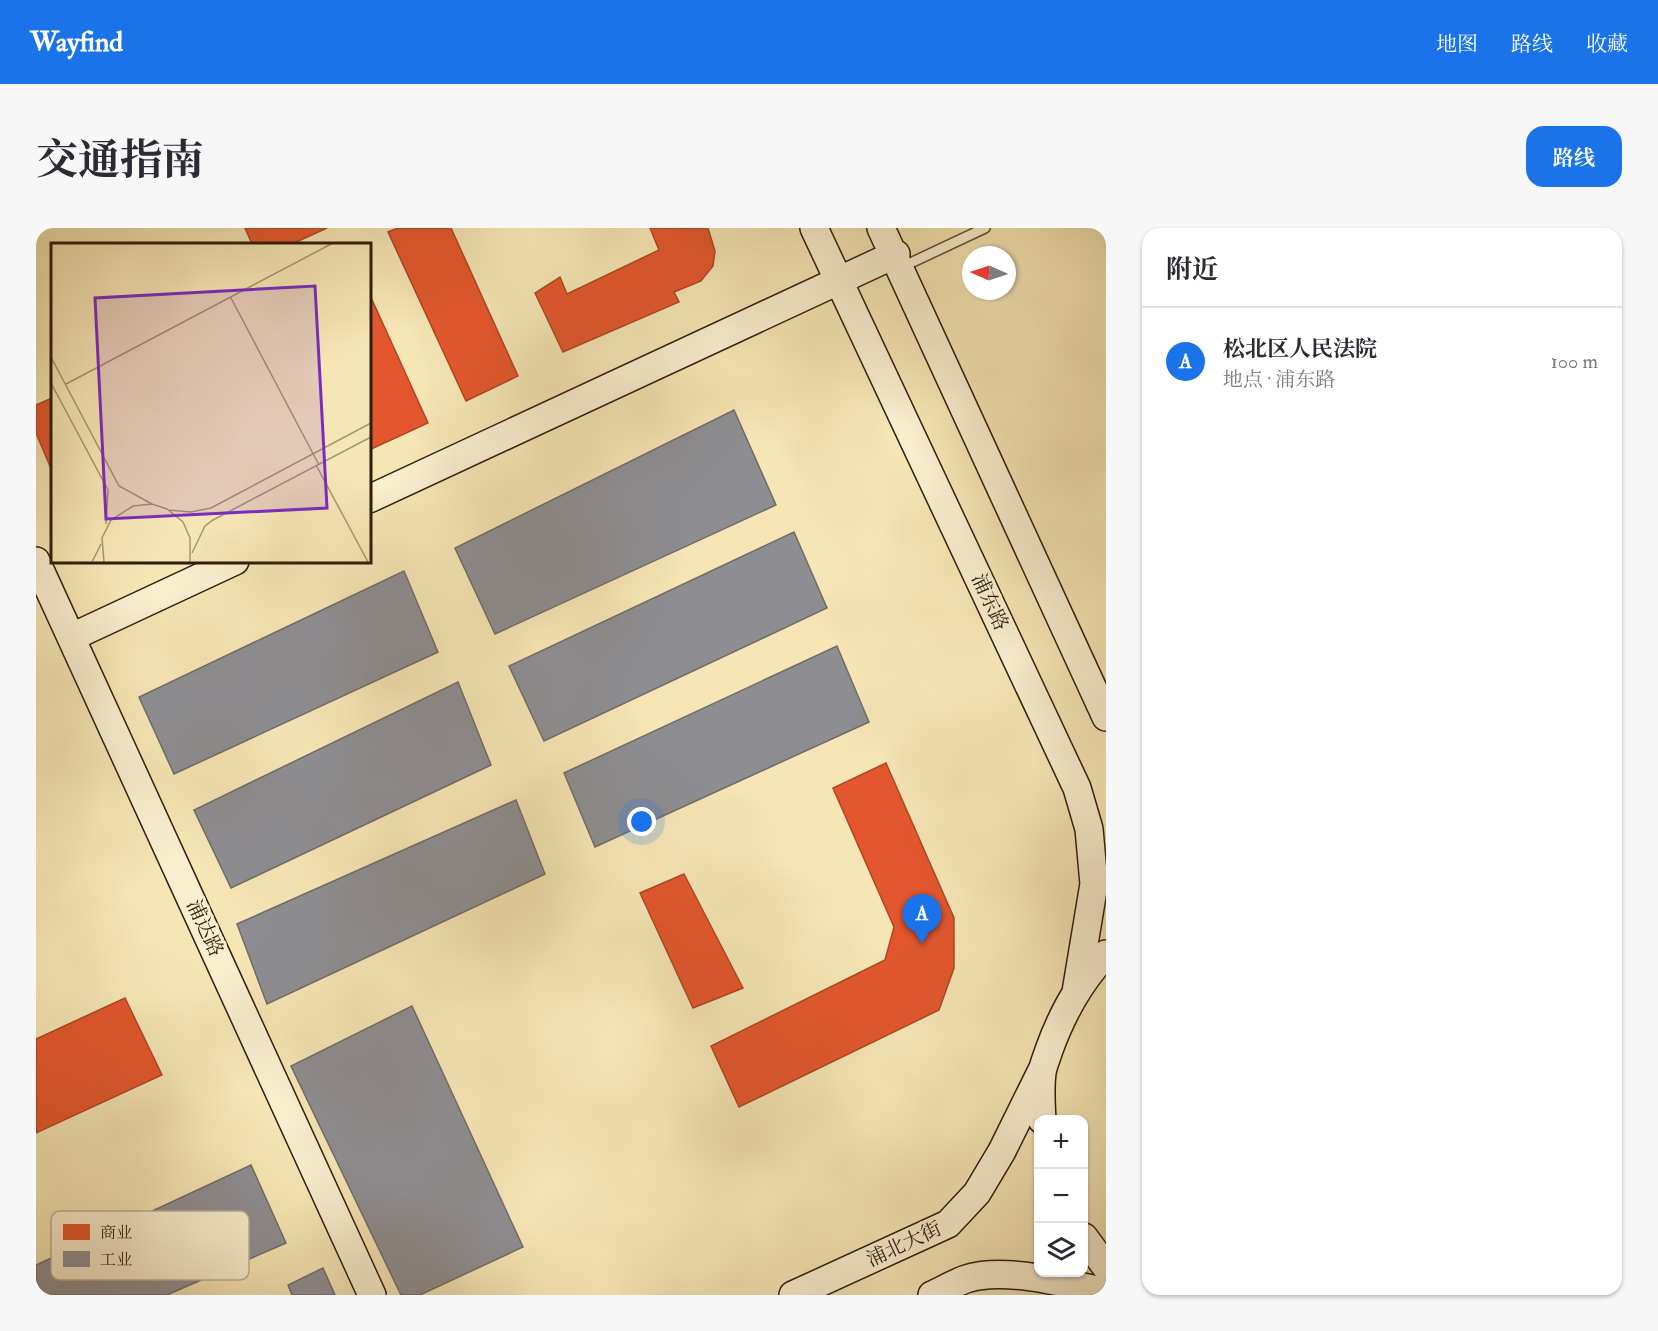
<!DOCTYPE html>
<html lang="zh">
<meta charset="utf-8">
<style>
:root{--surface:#fff;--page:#f7f7f7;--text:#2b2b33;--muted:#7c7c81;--line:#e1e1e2;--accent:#1a73e8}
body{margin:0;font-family:"IM FELL Double Pica","Noto Serif SC",serif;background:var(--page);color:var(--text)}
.controls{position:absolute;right:18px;bottom:18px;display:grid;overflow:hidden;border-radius:12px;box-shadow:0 2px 4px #0004}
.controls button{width:54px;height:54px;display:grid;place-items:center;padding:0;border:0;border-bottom:2px solid var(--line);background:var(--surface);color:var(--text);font:30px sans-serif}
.compass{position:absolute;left:926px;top:18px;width:54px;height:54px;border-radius:50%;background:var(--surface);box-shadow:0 2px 4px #0004;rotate:273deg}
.you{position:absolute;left:606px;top:594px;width:21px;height:21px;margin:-15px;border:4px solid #fff;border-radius:50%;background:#1a73e8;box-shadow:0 0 0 9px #1a73e833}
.badge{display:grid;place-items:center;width:39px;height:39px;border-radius:50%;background:var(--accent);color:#fff;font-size:20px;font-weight:700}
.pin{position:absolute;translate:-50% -50px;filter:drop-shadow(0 2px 3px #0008)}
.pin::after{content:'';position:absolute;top:32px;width:21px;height:18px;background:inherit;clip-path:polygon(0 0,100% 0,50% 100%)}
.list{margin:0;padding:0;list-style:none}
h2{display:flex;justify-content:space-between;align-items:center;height:78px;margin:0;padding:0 24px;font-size:26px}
h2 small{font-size:20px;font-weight:400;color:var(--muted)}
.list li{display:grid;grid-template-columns:39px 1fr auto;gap:18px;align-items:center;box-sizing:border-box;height:108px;padding:0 24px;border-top:2px solid var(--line)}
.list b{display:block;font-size:22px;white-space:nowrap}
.list p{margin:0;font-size:20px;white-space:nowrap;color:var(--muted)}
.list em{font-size:20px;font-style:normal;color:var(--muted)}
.icon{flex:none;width:33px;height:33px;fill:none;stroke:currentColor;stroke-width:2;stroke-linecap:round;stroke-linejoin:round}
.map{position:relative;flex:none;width:1070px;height:1067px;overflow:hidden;border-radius:18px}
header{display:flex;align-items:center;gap:36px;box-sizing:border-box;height:84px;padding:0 30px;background:var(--accent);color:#fff}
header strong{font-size:28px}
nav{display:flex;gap:33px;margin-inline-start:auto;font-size:21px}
.intro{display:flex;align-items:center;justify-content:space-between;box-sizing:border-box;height:144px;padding:0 36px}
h1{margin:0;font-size:42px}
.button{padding:15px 27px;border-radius:18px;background:var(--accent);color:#fff;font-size:21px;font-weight:700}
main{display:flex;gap:36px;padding:0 36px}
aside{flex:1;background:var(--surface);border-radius:18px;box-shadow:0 2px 4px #0004}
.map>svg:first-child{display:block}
</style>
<header>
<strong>Wayfind</strong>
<nav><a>地图</a><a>路线</a><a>收藏</a></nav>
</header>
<div class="intro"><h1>交通指南</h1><a class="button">路线</a></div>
<main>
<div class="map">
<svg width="1070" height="1067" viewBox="0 0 1070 1067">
<rect width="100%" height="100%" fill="#f6e6b5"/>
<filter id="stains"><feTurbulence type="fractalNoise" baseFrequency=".00333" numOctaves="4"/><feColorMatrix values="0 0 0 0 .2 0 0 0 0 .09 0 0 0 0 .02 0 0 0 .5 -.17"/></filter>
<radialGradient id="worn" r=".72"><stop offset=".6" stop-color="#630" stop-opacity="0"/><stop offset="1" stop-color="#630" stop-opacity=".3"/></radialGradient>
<path fill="#e4572e" stroke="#ae4623" stroke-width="1.5" d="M209,0H291L256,16H216Z
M362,0H415L482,148L430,173L352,4Z
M614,0H672L679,23L677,38L665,53L638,64L643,74L527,124L499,65L524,49L531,66L623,22Z
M333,65L392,195L333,222Z
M16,170V243L0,205V177Z
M850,535L918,690V740L903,782L703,879L675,818L849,732L858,699L797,560Z
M648,646L707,760L657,780L604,665Z
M89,770L126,847L0,905V811Z"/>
<path fill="#8d8d92" stroke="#716b69" stroke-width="1.5" d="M698,182L740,277L459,406L419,320Z
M758,304L791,380L508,513L473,438Z
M368,343L402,424L138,546L103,469Z
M801,418L833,494L559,619L528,545Z
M422,454L455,537L195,660L158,582Z
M480,572L509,646L231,776L201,696Z
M376,778L487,1019L384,1067H365L255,838Z
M215,937L250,1015L131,1067H0V1037Z
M287,1040L299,1067H256L252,1057Z"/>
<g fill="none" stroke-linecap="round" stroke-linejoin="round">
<g stroke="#614f34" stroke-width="12">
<path id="lane" d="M866,39L949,0"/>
</g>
<g stroke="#2f1d09" stroke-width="30">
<path id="secondary" d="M778,0L1041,560L1053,601L1058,656L1040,764
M845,0L1070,489
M333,271L860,26
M0,333L336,1067
M36,409L199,333
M1006,892C1005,876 1004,860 1006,845C1007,837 1011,829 1013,822C1026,786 1043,754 1070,726
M1048,1009L1070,1039
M757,1067L912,996L941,965L966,923L1006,842
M896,1067C907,1062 919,1055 930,1051C968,1038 1032,1056 1070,1064"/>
</g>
<use href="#lane" stroke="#f9efcf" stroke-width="9"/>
<use href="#secondary" stroke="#f9efcf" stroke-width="27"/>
</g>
<g text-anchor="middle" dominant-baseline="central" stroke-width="6" stroke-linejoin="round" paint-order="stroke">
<g font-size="20" fill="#2f1d09" stroke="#f9efcf">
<text transform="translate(954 374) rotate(65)">浦东路</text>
<text transform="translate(169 700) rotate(65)">浦达路</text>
<text transform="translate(868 1016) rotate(-25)">浦北大街</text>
</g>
</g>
<g transform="translate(15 15)">
<rect width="320" height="320" fill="#f6e6b5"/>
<path fill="none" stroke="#a69670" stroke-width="1.5" d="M180,55L268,222M0,114L68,243L101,261M0,140L57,247L55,281M15,141L282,0M265,222L317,319M117,267L140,269L160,265L320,180M141,310L154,283L162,277L320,194M41,319L50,301M53,319L51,295L60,277L82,263L101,261L116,266L132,279L139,295V319"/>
<path fill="#7b2cbf" fill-opacity="0.15" stroke="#7b2cbf" stroke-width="3" d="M264,43L276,265L55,276L44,55Z"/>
<rect width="320" height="320" fill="none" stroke="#2f1d09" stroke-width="3"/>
</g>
<rect x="15" y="983" width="198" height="69" rx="9" fill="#f9efcf" stroke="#bcb094" stroke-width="1.5"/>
<rect x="27" y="996" width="27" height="16" fill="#e4572e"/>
<rect x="27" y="1023" width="27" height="16" fill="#8d8d92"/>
<g font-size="16" fill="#2f1d09">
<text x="64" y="1010">商业</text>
<text x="64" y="1037">工业</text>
</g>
<rect width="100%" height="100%" filter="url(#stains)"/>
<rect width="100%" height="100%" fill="url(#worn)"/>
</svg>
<div class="controls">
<button>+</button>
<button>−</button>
<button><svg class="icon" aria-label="layers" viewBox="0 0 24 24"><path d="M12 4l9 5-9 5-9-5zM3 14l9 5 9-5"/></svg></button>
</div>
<svg class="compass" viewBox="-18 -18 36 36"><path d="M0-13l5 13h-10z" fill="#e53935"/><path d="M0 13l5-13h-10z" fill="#7c7c81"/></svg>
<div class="you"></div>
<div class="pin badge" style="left:886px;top:716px">A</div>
</div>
<aside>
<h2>附近<small></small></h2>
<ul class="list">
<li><span class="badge">A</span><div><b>松北区人民法院</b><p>地点 · 浦东路</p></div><em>100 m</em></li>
</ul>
</aside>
</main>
